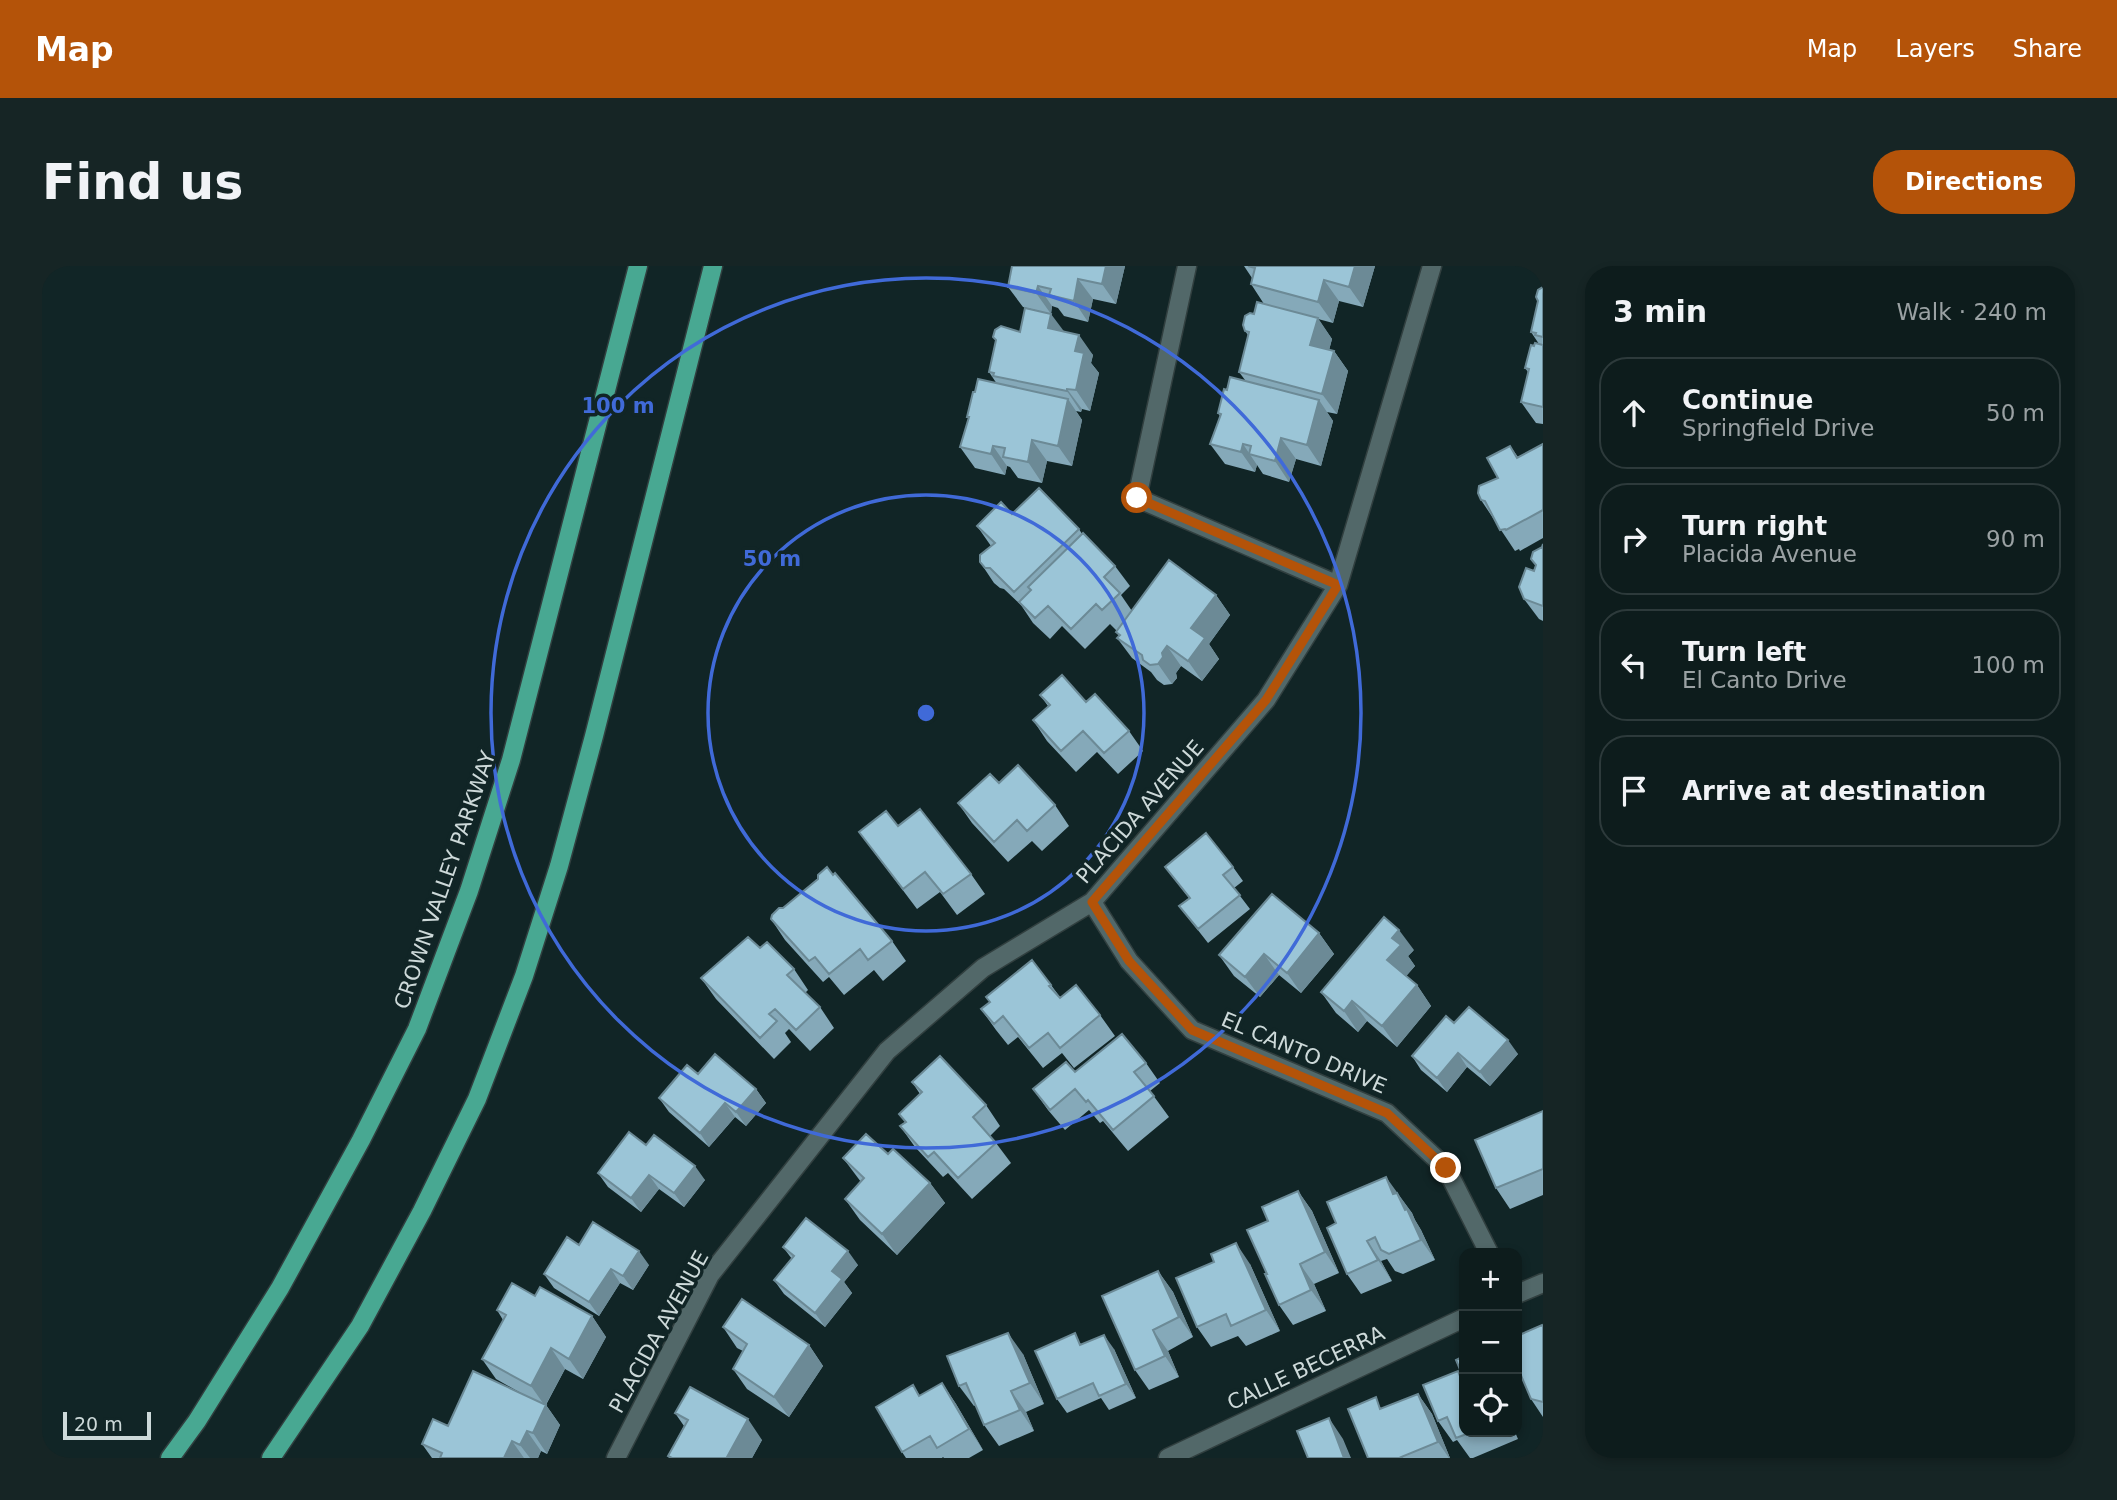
<!DOCTYPE html>
<meta charset="utf-8">
<style>
:root{--surface:#0d1c1c;--page:#162525;--text:#f1f3f6;--muted:#9aa1a3;--line:#2d3a3b;--accent:#b45309}
body{margin:0;font-family:"DejaVu Sans",sans-serif;background:var(--page);color:var(--text)}
.controls{position:absolute;right:21px;bottom:21px;display:grid;overflow:hidden;border-radius:14px;box-shadow:0 4px 10px #0003}
.controls button{width:63px;height:63px;display:grid;place-items:center;padding:0;border:0;border-bottom:2px solid var(--line);background:var(--surface);color:var(--text);font:35px sans-serif}
.scale{position:absolute;left:21px;bottom:18px;width:88px;box-sizing:border-box;padding-left:7px;border:4px solid #cdd9d9;border-top:0;font-size:19px;line-height:24px;white-space:nowrap;color:#cdd9d9;-webkit-text-stroke:5px #112526;paint-order:stroke}
.stop{position:absolute;width:21px;height:21px;margin:-16px;border:5px solid #b45309;border-radius:50%;background:#fff}
.stop.end{background:#b45309;border-color:#fff;box-shadow:0 2px 7px #0008}
.list{margin:0;padding:0;list-style:none}
h2{display:flex;justify-content:space-between;align-items:center;height:91px;margin:0;padding:0 28px;font-size:30px}
h2 small{font-size:23px;font-weight:400;color:var(--muted)}
.list li{display:grid;grid-template-columns:46px 1fr auto;gap:21px;align-items:center;box-sizing:border-box;height:112px;margin:0 14px 14px;padding:0 14px;border:2px solid var(--line);border-radius:28px}
.list b{display:block;font-size:26px;white-space:nowrap}
.list p{margin:0;font-size:23px;white-space:nowrap;color:var(--muted)}
.list em{font-size:23px;font-style:normal;color:var(--muted)}
.icon{flex:none;width:38px;height:38px;fill:none;stroke:currentColor;stroke-width:2;stroke-linecap:round;stroke-linejoin:round}
.map{position:relative;flex:none;width:1501px;height:1192px;overflow:hidden;border-radius:28px}
header{display:flex;align-items:center;gap:42px;box-sizing:border-box;height:98px;padding:0 35px;background:var(--accent);color:#fff}
header strong{font-size:33px}
nav{display:flex;gap:38px;margin-inline-start:auto;font-size:24px}
.intro{display:flex;align-items:center;justify-content:space-between;box-sizing:border-box;height:168px;padding:0 42px}
h1{margin:0;font-size:49px}
.button{padding:18px 32px;border-radius:28px;background:var(--accent);color:#fff;font-size:24px;font-weight:700}
main{display:flex;gap:42px;padding:0 42px}
aside{flex:1;background:var(--surface);border-radius:28px;box-shadow:0 4px 10px #0003}
.map>svg:first-child{display:block}
</style>
<header>
<strong>Map</strong>
<nav><a>Map</a><a>Layers</a><a>Share</a></nav>
</header>
<div class="intro"><h1>Find us</h1><a class="button">Directions</a></div>
<main>
<div class="map">
<svg width="1501" height="1192" viewBox="0 0 1501 1192">
<rect width="100%" height="100%" fill="#112526"/>
<g fill="none" stroke-linecap="round" stroke-linejoin="round">
<g stroke="#313f3f" stroke-width="21">
<path id="minor" d="M1145,0L1095,232L1296,319
M1050,636L1087,695L1150,764L1345,847L1404,902L1447,987
M1475,1028L1501,1017
M574,1192L668,1009L845,785L941,702L1050,636L1224,434L1296,319L1390,0
M1126,1192L1422,1052"/>
</g>
<g stroke="#313f3f" stroke-width="21">
<path id="primary" d="M128,1192L155,1155L238,1022L319,874L375,763L427,625L469,494L596,0
M229,1192L318,1060L380,945L435,833L482,710L517,600L552,470L671,0"/>
</g>
<use href="#minor" stroke="#526869" stroke-width="18"/>
<use href="#primary" stroke="#48a892" stroke-width="18"/>
</g>
<path fill="#85a9b9" d="M970,0H1083L1074,38L1051,33L1046,56L1022,50L1016,42L1010,40L1009,48L981,41L966,21Z
M1202,0H1333L1321,41L1297,35L1291,57L1276,53L1290,73L1287,84L1292,85L1306,105L1295,148L1285,146L1291,155L1279,200L1254,193L1247,216L1221,208L1215,199L1213,206L1183,198L1168,178L1178,150L1176,147L1185,124L1203,114L1197,106L1206,69L1203,65L1212,48L1222,38L1209,18L1210,12Z
M1501,21V158L1494,157L1479,136L1486,106L1483,102L1492,80L1497,78L1489,66Z
M1022,65L1051,89L1049,97L1057,107L1048,145L1040,143L1039,146L1034,145L1040,154L1030,200L1005,195L1000,217L976,212L968,201L965,200L963,209L933,202L918,181L927,153L925,151L933,126L955,118L947,106L978,66Z
M1501,178V272L1478,285L1477,283L1473,285L1439,234L1456,212L1468,180L1476,191Z
M970,248L1037,263L1040,268L1073,300L1088,320L1079,329L1090,345L1174,329L1188,349L1167,378L1177,393L1160,415L1139,400L1134,407L1135,412L1130,418L1122,419L1115,414L1109,406L1090,392L1075,372L1077,370L1074,366L1078,361L1075,365L1068,358L1043,383L1020,360L1008,373L991,357L979,339L962,323L958,322L952,317L938,296L949,280L935,260Z
M1501,278V355L1497,353L1482,333Z
M998,429L1044,436L1087,465L1101,485L1076,508L1055,486L1034,506L1005,475L991,454L1006,440Z
M957,517L1013,539L1027,560L1000,585L990,575L966,596L930,557L916,537Z
M856,560L929,608L943,628L915,649L898,626L875,643L817,566Z
M1123,601H1191L1201,615L1192,622L1208,643L1166,677L1137,640L1147,632Z
M729,653L850,675L864,695L841,715L832,704L802,729L787,711L781,716L743,674Z
M1277,667L1292,688L1259,727L1237,709L1218,731L1192,710L1177,689Z
M718,682L752,703L766,724L763,727L778,741L792,762L768,785L747,763L743,767L749,776L732,793L674,733L659,712Z
M1372,684L1366,690L1373,700L1364,710L1375,719L1389,740L1355,781L1325,755L1316,766L1294,747L1279,726Z
M1009,719L1018,731L1058,749L1073,770L1032,802L1020,787L1001,802L976,771L966,779L954,764L939,743Z
M1412,757L1476,788L1448,820L1425,801L1405,826L1379,804L1370,790Z
M1104,797L1118,817L1108,825L1127,851L1086,885L1061,855L1058,857L1047,844L1023,864L1006,844L991,823L1033,806Z
M656,808L714,823L724,837L704,860L693,851L667,881L627,846L617,832Z
M870,816L944,839L958,860L948,870L954,877L969,897L930,933L906,907L901,911L873,881L858,860L863,856L857,848L878,828Z
M1501,845V929L1468,943L1454,922Z
M604,879L663,914L642,941L617,923L599,946L566,921L556,907Z
M846,888L888,917L903,937L855,989L818,954L803,933L819,916L801,892Z
M1256,925L1270,945L1297,1007L1272,1018L1284,1045L1251,1059L1237,1039L1226,955Z
M1355,927L1370,947L1373,954L1379,964L1393,994L1361,1008L1353,1005L1345,993L1339,995L1350,1015L1319,1028L1305,1008Z
M741,981L816,999L802,1016L810,1027L783,1061L742,1028L732,1014L750,993Z
M1208,998L1238,1065L1204,1080L1196,1070L1169,1081L1155,1061Z
M607,999L591,1024L578,1017L557,1050L512,1022L502,1008Z
M1116,1005L1131,1026L1151,1071L1126,1085L1137,1111L1107,1124L1093,1104Z
M493,1030L550,1050L564,1071L541,1113L523,1103L504,1139L518,1159L505,1188L499,1185L496,1192H390L380,1178L406,1160L484,1130L454,1113L440,1093L461,1054L455,1044Z
M1501,1060V1151L1489,1133Z
M681,1061L767,1079L781,1100L747,1151L705,1123L691,1103L701,1085L695,1082Z
M1072,1083L1094,1132L1067,1144L1059,1132L1025,1147L1015,1133Z
M981,1088L1002,1138L984,1146L992,1165L957,1180L942,1159L934,1139L932,1140L917,1120Z
M900,1117L914,1138L941,1184L927,1192H902L901,1191L900,1192H864L860,1186L871,1119L878,1130Z
M1381,1119L1422,1166H1473L1476,1173L1431,1192H1428L1415,1174L1411,1176L1396,1155Z
M1376,1128L1390,1148L1408,1192H1326L1341,1142Z
M1475,1137L1480,1150L1475,1152Z
M633,1147L720,1174L710,1192H627L626,1190L642,1160Z"/>
<path fill="#6c8a96" d="M1064,0H1083L1074,38L1060,18Z
M1313,0H1333L1321,41L1307,21Z
M1036,13L1051,33L1046,56L1032,35Z
M1282,14L1297,35L1291,57L1276,36Z
M996,20L1010,40L1009,48L994,27Z
M1009,48L1024,68L1006,62Z
M1276,52L1290,73L1283,100L1268,79Z
M1037,69L1051,89L1049,97L1057,107L1048,145L1034,124L1033,85Z
M1292,85L1306,105L1295,148L1280,128Z
M1025,123L1040,143L1039,146L1025,125Z
M1026,133L1040,154L1030,200L1016,180Z
M1277,134L1291,155L1279,200L1265,179Z
M1239,172L1254,193L1247,216L1233,195Z
M990,174L1005,195L1000,217L986,196Z
M1201,178L1215,199L1213,206L1199,186Z
M951,180L965,200L963,209L949,188Z
M1174,329L1188,349L1167,378L1177,393L1160,415L1146,395L1149,362Z
M1125,380L1139,400L1134,407L1135,412L1130,418L1116,398L1120,387Z
M1357,664L1372,684L1366,690L1373,700L1360,715L1345,694L1350,672Z
M1277,667L1292,688L1259,727L1245,707Z
M1222,688L1237,709L1218,731L1203,711Z
M1375,719L1389,740L1355,781L1340,760Z
M1310,735L1325,755L1316,766L1302,745Z
M1466,774L1476,788L1448,820L1438,806Z
M1416,787L1425,801L1405,826L1395,812Z
M714,823L724,837L704,860L694,846Z
M683,837L693,851L667,881L658,867Z
M653,900L663,914L642,941L632,927Z
M607,909L617,923L599,946L589,932Z
M1344,911L1370,947L1373,954L1379,964L1393,994L1379,974L1351,928Z
M888,917L903,937L855,989L840,968Z
M1256,925L1270,945L1297,1007L1283,986Z
M1325,975L1339,995L1350,1015L1336,994Z
M1194,977L1208,998L1238,1065L1224,1044Z
M597,985L607,999L591,1024L581,1010Z
M806,985L816,999L802,1016L810,1027L783,1061L773,1047L790,1005Z
M1258,998L1272,1018L1284,1045L1269,1024Z
M569,1003L578,1017L557,1050L547,1036Z
M1116,1005L1131,1026L1151,1071L1137,1051Z
M550,1050L564,1071L541,1113L527,1093Z
M1111,1064L1126,1085L1137,1111L1123,1090Z
M966,1067L981,1088L1002,1138L988,1117Z
M1062,1069L1072,1083L1094,1132L1084,1118Z
M767,1079L781,1100L747,1151L732,1131Z
M509,1082L523,1103L503,1140L489,1120Z
M900,1117L914,1138L941,1184L927,1163Z
M969,1125L984,1146L992,1165L978,1144Z
M1376,1128L1390,1148L1408,1192H1407L1396,1176Z
M504,1139L518,1159L505,1188L491,1167Z
M1287,1152L1301,1173L1309,1192H1302Z
M706,1153L720,1174L710,1192H686L685,1191Z
M485,1165L499,1185L496,1192H488L478,1179Z
M470,1175L482,1192H462Z"/>
<path fill="#9bc5d7" stroke="#6c8a96" stroke-width="2" d="M970,0H1064L1060,18L1036,13L1032,35L1007,29L1009,23L996,20L994,27L966,21Z
M1206,0H1313L1307,21L1282,14L1276,36L1209,18L1213,2Z
M1501,21V71L1493,69L1494,67L1489,66L1496,35L1494,31L1496,24Z
M1215,36L1276,52L1268,79L1292,85L1280,128L1197,106L1207,66L1203,65L1201,59L1203,50L1208,47L1212,48Z
M983,42L1009,48L1006,62L1037,69L1033,85L1042,87L1034,124L1025,123V125L951,110L952,107L947,106L954,74L951,71L953,64L959,60L978,66Z
M1493,77L1501,79V141L1479,136L1487,103L1483,102L1489,79L1492,80Z
M1188,111L1277,134L1265,179L1239,172L1233,195L1207,188L1209,180L1201,178L1199,186L1168,178L1179,148L1176,147L1182,123L1185,124Z
M936,113L1026,133L1016,180L990,174L986,196L961,191L963,182L951,180L949,188L918,181L927,151H925L931,126H933Z
M1501,178V244L1464,264L1463,263L1458,264L1443,235L1439,234L1436,227L1437,220L1456,212L1445,192L1468,180L1475,192Z
M997,222L1037,263L972,326L948,302H943L938,296V289L953,277L935,260L959,236L970,248Z
M1041,267L1073,300L1062,311L1078,327L1060,344L1054,338L1029,363L1006,340L993,352L977,336L989,324L986,321Z
M1501,278V340L1482,333L1477,321L1484,302L1492,305L1494,299L1489,293L1491,286L1500,281Z
M1127,294L1174,329L1149,362L1163,372L1146,395L1125,380L1120,387L1121,391L1116,398L1108,399L1101,394L1100,389L1075,372L1078,369L1074,366Z
M1020,409L1044,436L1053,428L1087,465L1062,487L1041,465L1019,485L991,454L1008,439L998,429Z
M976,499L1013,539L985,565L975,554L952,576L916,537L948,508L957,517Z
M878,543L929,608L901,628L883,606L861,623L817,566L844,545L856,560Z
M1164,567L1191,601L1181,609L1198,629L1156,663L1137,640L1148,632L1123,601Z
M785,601L791,609L793,607L850,675L826,694L818,683L787,708L773,691L767,695L729,653L730,649L737,642H741L776,613V609Z
M1230,628L1277,667L1245,707L1222,688L1203,711L1177,689Z
M1342,651L1357,664L1350,672L1359,679L1345,694L1375,719L1340,760L1310,735L1302,745L1279,726Z
M706,671L718,682L725,676L752,703L745,709L778,741L754,764L733,743L727,748L735,755L718,772L659,712Z
M990,694L1009,719L1007,720L1018,732L1034,719L1058,749L1018,782L1006,767L987,782L961,750L952,758L939,743L948,736L944,731Z
M1427,741L1466,774L1438,806L1416,787L1395,812L1370,790L1404,750L1412,757Z
M1080,768L1104,797L1092,806L1112,830L1071,864L1046,834L1044,836L1033,823L1008,844L991,823L1024,796L1033,806Z
M673,788L714,823L694,846L683,837L658,867L617,832L645,799L656,808Z
M898,790L944,839L931,851L954,877L916,912L892,886L886,891L858,860L864,856L857,848L880,826L870,816Z
M1501,845V903L1454,922L1433,874Z
M587,866L604,879L612,869L653,900L632,927L607,909L589,932L556,907Z
M824,868L846,888L851,883L888,917L840,968L803,933L822,912L801,892Z
M1344,911L1351,928L1355,927L1363,944L1365,943L1379,974L1347,988L1339,984L1333,971L1325,975L1336,994L1305,1008L1285,962L1294,957L1285,936Z
M1256,925L1283,986L1258,998L1269,1024L1237,1039L1223,1008H1225L1205,964L1226,955L1220,941Z
M764,952L806,985L790,1005L800,1013L773,1047L732,1014L752,990L741,981Z
M551,956L597,985L581,1010L569,1003L547,1036L502,1008L525,971L537,979Z
M1194,977L1224,1044L1189,1060L1184,1048L1155,1061L1134,1012L1172,996L1169,988Z
M1116,1005L1137,1051L1111,1064L1123,1090L1093,1104L1060,1030Z
M470,1017L493,1030L498,1021L550,1050L527,1093L509,1082L489,1120L440,1093L464,1049L455,1044Z
M700,1033L767,1079L732,1131L691,1103L705,1078L681,1061Z
M1500,1059L1501,1061V1136L1489,1133L1475,1100V1070Z
M966,1067L988,1117L969,1125L978,1144L942,1159L924,1117L917,1120L905,1090Z
M1033,1067L1038,1079L1062,1069L1084,1118L1057,1130L1051,1117L1015,1133L993,1085Z
M1422,1090V1113L1414,1094Z
M431,1105L504,1139L491,1167L485,1165L478,1179L470,1175L462,1192H398L400,1187L380,1178L391,1153L406,1160Z
M1416,1105L1421,1118L1422,1117V1166H1430L1414,1172L1405,1151L1396,1155L1381,1119Z
M900,1117L927,1163L895,1182L888,1170L860,1186L834,1141L871,1119L877,1130Z
M648,1121L706,1153L685,1191L687,1192H630L626,1190L646,1154L633,1147Z
M1376,1128L1396,1176L1359,1191L1360,1192H1326L1306,1143L1334,1131L1338,1143Z
M1287,1152L1302,1192H1266L1255,1165Z"/>
<g fill="none" stroke-linecap="round" stroke-linejoin="round">
<path stroke="#b45309" stroke-width="9" d="M1095,232L1296,319L1224,434L1050,636L1087,695L1150,764L1345,847L1404,902"/>
</g>
<g fill="none" stroke="#406ad8" stroke-width="3.5">
<circle cx="884" cy="447" r="218"/>
<circle cx="884" cy="447" r="435"/>
</g>
<g text-anchor="middle" dominant-baseline="central" stroke-width="7" stroke-linejoin="round" paint-order="stroke">
<g font-size="21" fill="#cdd9d9" stroke="#112526">
<text transform="translate(1098 546) rotate(-49)">PLACIDA AVENUE</text>
<text transform="translate(403 614) rotate(-71)">CROWN VALLEY PARKWAY</text>
<text transform="translate(1262 787) rotate(23)">EL CANTO DRIVE</text>
<text transform="translate(617 1066) rotate(-61)">PLACIDA AVENUE</text>
<text transform="translate(1264 1102) rotate(-25)">CALLE BECERRA</text>
</g>
</g>
<circle cx="884" cy="447" r="10" fill="#406ad8" stroke="#112526" stroke-width="3.5"/>
<g font-size="21" text-anchor="middle" font-weight="bold" fill="#406ad8" stroke="#112526" stroke-width="7" stroke-linejoin="round" paint-order="stroke">
<text x="576" y="147">100 m</text>
<text x="730" y="300">50 m</text>
</g>
</svg>
<div class="controls">
<button>+</button>
<button>−</button>
<button><svg class="icon" aria-label="locate" viewBox="0 0 24 24"><circle cx="12" cy="12" r="6"/><path d="M12 2v4M12 18v4M2 12h4M18 12h4"/></svg></button>
</div>
<div class="scale">20 m</div>
<div class="stop" style="left:1095px;top:232px"></div>
<div class="stop end" style="left:1404px;top:902px"></div>
</div>
<aside>
<h2>3 min<small>Walk · 240 m</small></h2>
<ul class="list">
<li><svg class="icon" aria-label="ahead" viewBox="0 0 24 24"><path d="M12 20V5M6 11l6-6 6 6"/></svg><div><b>Continue</b><p>Springfield Drive</p></div><em>50 m</em></li>
<li><svg class="icon" aria-label="right" viewBox="0 0 24 24"><path d="M7 20v-9h11M14 6l5 5-5 5"/></svg><div><b>Turn right</b><p>Placida Avenue</p></div><em>90 m</em></li>
<li><svg class="icon" aria-label="left" viewBox="0 0 24 24"><path d="M17 20v-9H6M10 6l-5 5 5 5"/></svg><div><b>Turn left</b><p>El Canto Drive</p></div><em>100 m</em></li>
<li><svg class="icon" aria-label="arrive" viewBox="0 0 24 24"><path d="M6 21V4h12l-3 4 3 4H6"/></svg><div><b>Arrive at destination</b></div></li>
</ul>
</aside>
</main>
